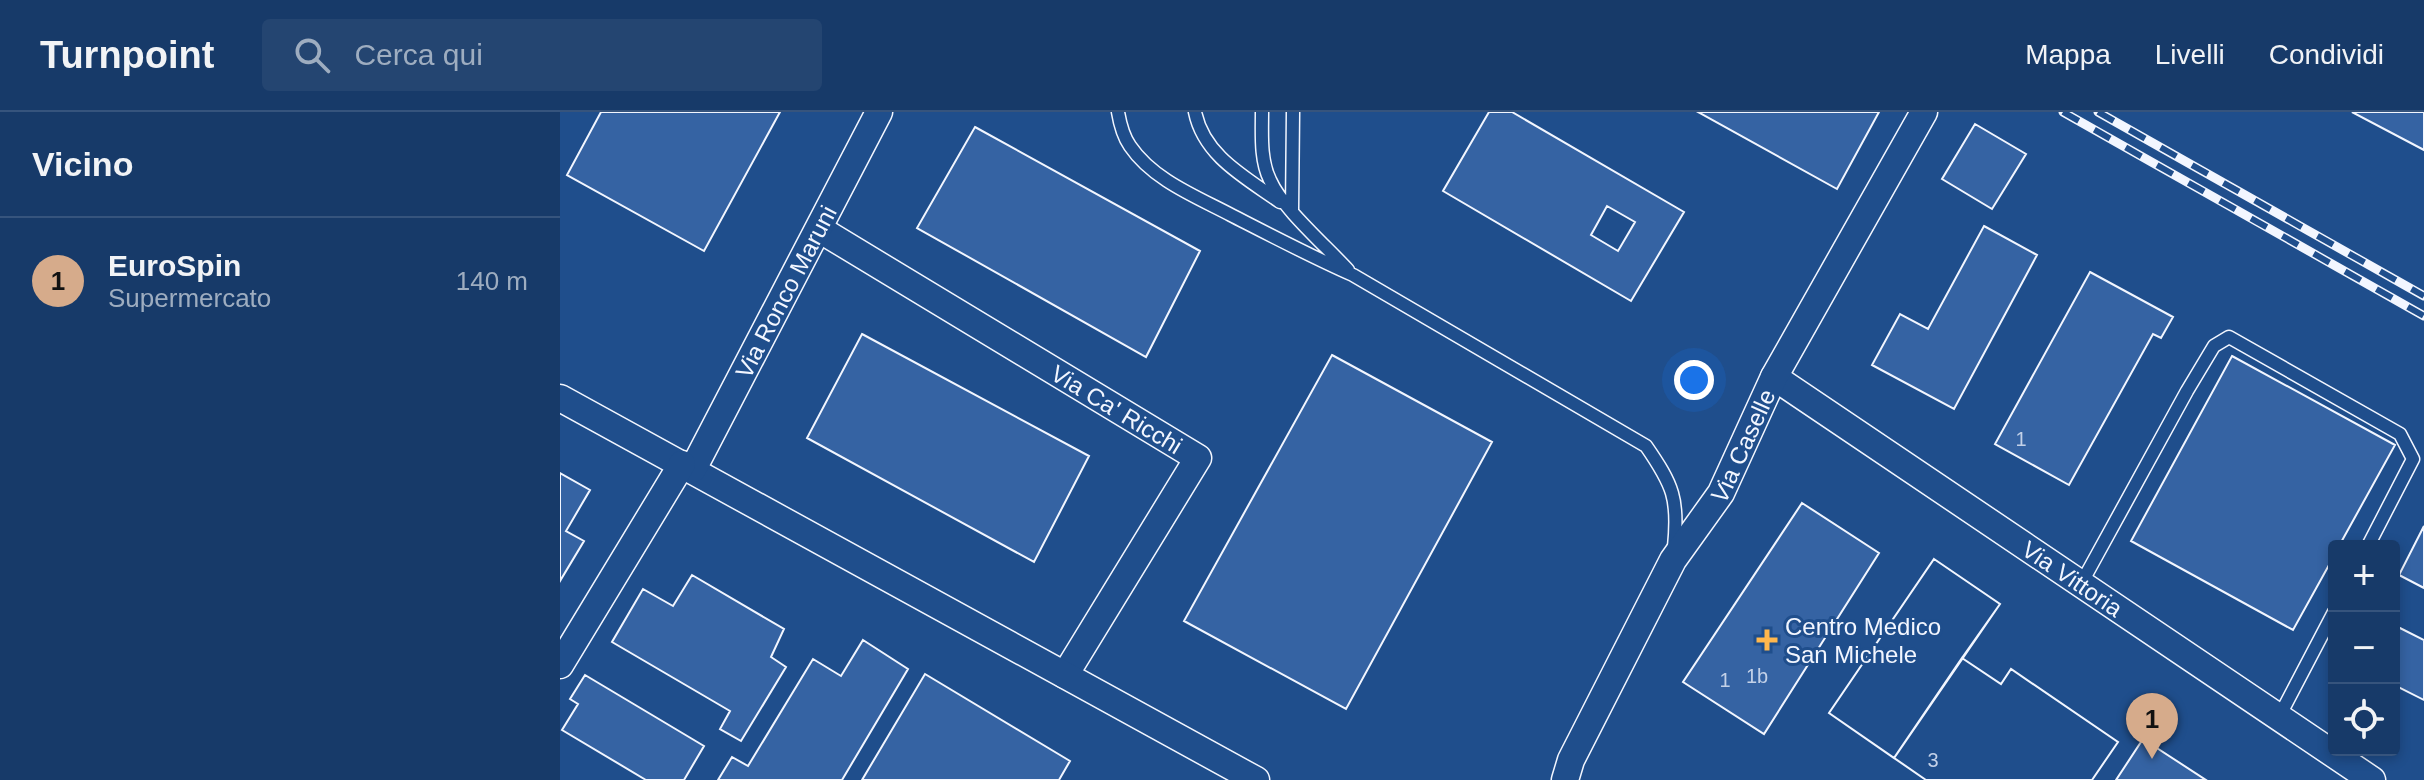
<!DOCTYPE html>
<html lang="it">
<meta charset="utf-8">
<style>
:root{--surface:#173a69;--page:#244571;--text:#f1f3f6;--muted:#9eadc0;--line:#36547d;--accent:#d6ab8b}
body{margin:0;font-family:Helvetica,sans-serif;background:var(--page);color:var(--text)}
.controls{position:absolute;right:24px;bottom:24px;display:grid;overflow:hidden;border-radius:8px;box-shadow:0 4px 12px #0003}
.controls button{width:72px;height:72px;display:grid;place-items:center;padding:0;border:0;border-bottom:2px solid var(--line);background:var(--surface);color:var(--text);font:40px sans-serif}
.you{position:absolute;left:1134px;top:268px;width:28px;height:28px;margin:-20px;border:6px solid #fff;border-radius:50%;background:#1a73e8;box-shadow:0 0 0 12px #1a73e833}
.badge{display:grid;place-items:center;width:52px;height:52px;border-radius:50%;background:var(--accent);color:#111;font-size:26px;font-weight:700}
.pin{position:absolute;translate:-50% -66px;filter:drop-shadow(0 2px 4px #0008)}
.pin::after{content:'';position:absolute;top:42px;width:28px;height:24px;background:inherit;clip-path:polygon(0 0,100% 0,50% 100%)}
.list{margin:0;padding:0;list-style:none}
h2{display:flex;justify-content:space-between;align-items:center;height:104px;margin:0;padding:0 32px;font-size:34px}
h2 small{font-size:26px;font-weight:400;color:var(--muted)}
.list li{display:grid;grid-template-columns:52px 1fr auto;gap:24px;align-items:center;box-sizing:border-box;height:128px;padding:0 32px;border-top:2px solid var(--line)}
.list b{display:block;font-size:30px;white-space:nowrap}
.list p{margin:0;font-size:26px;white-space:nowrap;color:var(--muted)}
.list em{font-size:26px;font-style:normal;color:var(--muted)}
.icon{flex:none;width:44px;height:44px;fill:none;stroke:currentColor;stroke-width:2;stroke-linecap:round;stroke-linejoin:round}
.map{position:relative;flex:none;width:1864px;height:668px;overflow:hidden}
header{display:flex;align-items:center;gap:48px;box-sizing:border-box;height:112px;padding:0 40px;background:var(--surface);border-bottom:2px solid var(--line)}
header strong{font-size:38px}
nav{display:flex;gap:44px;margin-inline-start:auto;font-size:28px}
.search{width:560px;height:72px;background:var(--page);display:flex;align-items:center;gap:20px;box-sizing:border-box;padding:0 28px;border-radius:8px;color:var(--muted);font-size:30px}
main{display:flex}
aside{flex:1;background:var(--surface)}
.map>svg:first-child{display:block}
</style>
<header>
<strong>Turnpoint</strong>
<div class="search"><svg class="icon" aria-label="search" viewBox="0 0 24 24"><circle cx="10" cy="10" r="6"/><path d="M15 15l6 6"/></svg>Cerca qui</div>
<nav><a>Mappa</a><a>Livelli</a><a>Condividi</a></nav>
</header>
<main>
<aside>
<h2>Vicino<small></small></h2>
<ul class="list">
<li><span class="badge">1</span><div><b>EuroSpin</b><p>Supermercato</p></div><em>140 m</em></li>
</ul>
</aside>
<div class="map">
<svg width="1864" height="668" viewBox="0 0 1864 668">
<rect width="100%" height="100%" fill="#1f4e8c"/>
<path fill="#3563a3" stroke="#f2f6ff" stroke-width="2" fill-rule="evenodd" d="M41,0H220L144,139L7,63Z
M929,0H952L1124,100L1071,189L883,79ZM1047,94L1075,110L1058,139L1031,123Z
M1138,0H1319L1277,77Z
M1792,0H1864V38Z
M1415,12L1466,42L1432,97L1382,67Z
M415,15L640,139L586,245L357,116Z
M1424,114L1477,143L1394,297L1312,253L1340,202L1368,217Z
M1530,160L1613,205L1601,226L1593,222L1509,373L1435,332Z
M302,222L529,344L474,450L247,326Z
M772,243L932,330L786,597L624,509Z
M1672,244L1835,333L1779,434H1774V444L1733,518L1571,429Z
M0,361L30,378L6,419L24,429L0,469Z
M1242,391L1319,441L1204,622L1123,570Z
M1864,414V476L1839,463Z
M1374,447L1440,492L1402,546L1441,572L1451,557L1558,630L1532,668H1366L1269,601Z
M1374,447L1440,492L1334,646L1269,601Z
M132,463L224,517L211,545L226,555L181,629L160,617L170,599L52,530L83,477L113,494Z
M1834,513L1864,528V588L1834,573Z
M303,528L348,557L282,668H158L172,645L188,654L253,547L281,564Z
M1402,546L1441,572L1451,557L1558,630L1532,668H1366L1334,646Z
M365,562L510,649L499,668H302Z
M25,563L144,634L124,668H86L2,618L18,592L10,587Z
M1583,627L1646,668H1556Z"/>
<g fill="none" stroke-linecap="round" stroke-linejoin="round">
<g stroke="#f2f6ff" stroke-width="15">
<path id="lane" d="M558,0C560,12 563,24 570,34C593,68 637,85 671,103C712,124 752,145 793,163L1086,334C1113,373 1119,387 1114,435
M635,0C644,44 685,65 720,90
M702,0C702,22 700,48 710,68C722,96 766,134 788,158
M732,99L733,0
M1521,472L1627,279L1654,234L1669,225L1840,322L1853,347L1808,434
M1719,605L1774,500"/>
</g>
<g stroke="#f2f6ff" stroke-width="29">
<g id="street">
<path id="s1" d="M259,117L638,346L505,563"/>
<path id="s2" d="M1214,265L1812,668"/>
<path d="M0,286L696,668"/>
<path id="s3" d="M133,357L319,0"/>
<path d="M0,553L122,352"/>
<path id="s4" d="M1005,668L1011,648L1113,448L1161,381L1214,265L1364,0"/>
</g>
</g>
<use href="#lane" stroke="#1f4e8c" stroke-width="12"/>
<use href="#street" stroke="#1f4e8c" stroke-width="26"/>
<g stroke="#f2f6ff" stroke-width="9">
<path id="rail" d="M1503,0L1864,204
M1538,0L1864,184"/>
</g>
<use href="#rail" stroke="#1f4e8c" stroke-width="6" stroke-dasharray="18" stroke-linecap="butt"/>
</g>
<path fill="#ffb74d" stroke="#1f4e8c" stroke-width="3" d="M1203 516h8v8h8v8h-8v8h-8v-8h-8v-8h8z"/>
<g text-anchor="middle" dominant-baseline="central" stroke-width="6" stroke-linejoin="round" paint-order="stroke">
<g font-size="20" fill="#c3d1e8">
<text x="1461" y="327">1</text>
<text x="1197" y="564">1b</text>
<text x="1165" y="568">1</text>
<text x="1373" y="648">3</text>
</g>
<g font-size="24" fill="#f2f6ff" stroke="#1f4e8c">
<text stroke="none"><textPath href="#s3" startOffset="200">Via Ronco Maruni</textPath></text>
<text stroke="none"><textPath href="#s1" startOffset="348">Via Ca' Ricchi</textPath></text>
<text stroke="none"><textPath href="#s4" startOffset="380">Via Caselle</textPath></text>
<text stroke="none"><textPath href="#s2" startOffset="360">Via Vittoria</textPath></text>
</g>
<g font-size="24" fill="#f2f6ff" stroke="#1f4e8c" text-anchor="start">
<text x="1225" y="514">Centro Medico<tspan x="1225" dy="28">San Michele</tspan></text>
</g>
</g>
</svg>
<div class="controls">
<button>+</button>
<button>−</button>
<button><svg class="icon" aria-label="locate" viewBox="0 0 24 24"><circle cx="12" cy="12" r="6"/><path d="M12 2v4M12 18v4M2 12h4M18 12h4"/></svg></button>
</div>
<div class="you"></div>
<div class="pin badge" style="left:1592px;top:647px">1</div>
</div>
</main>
